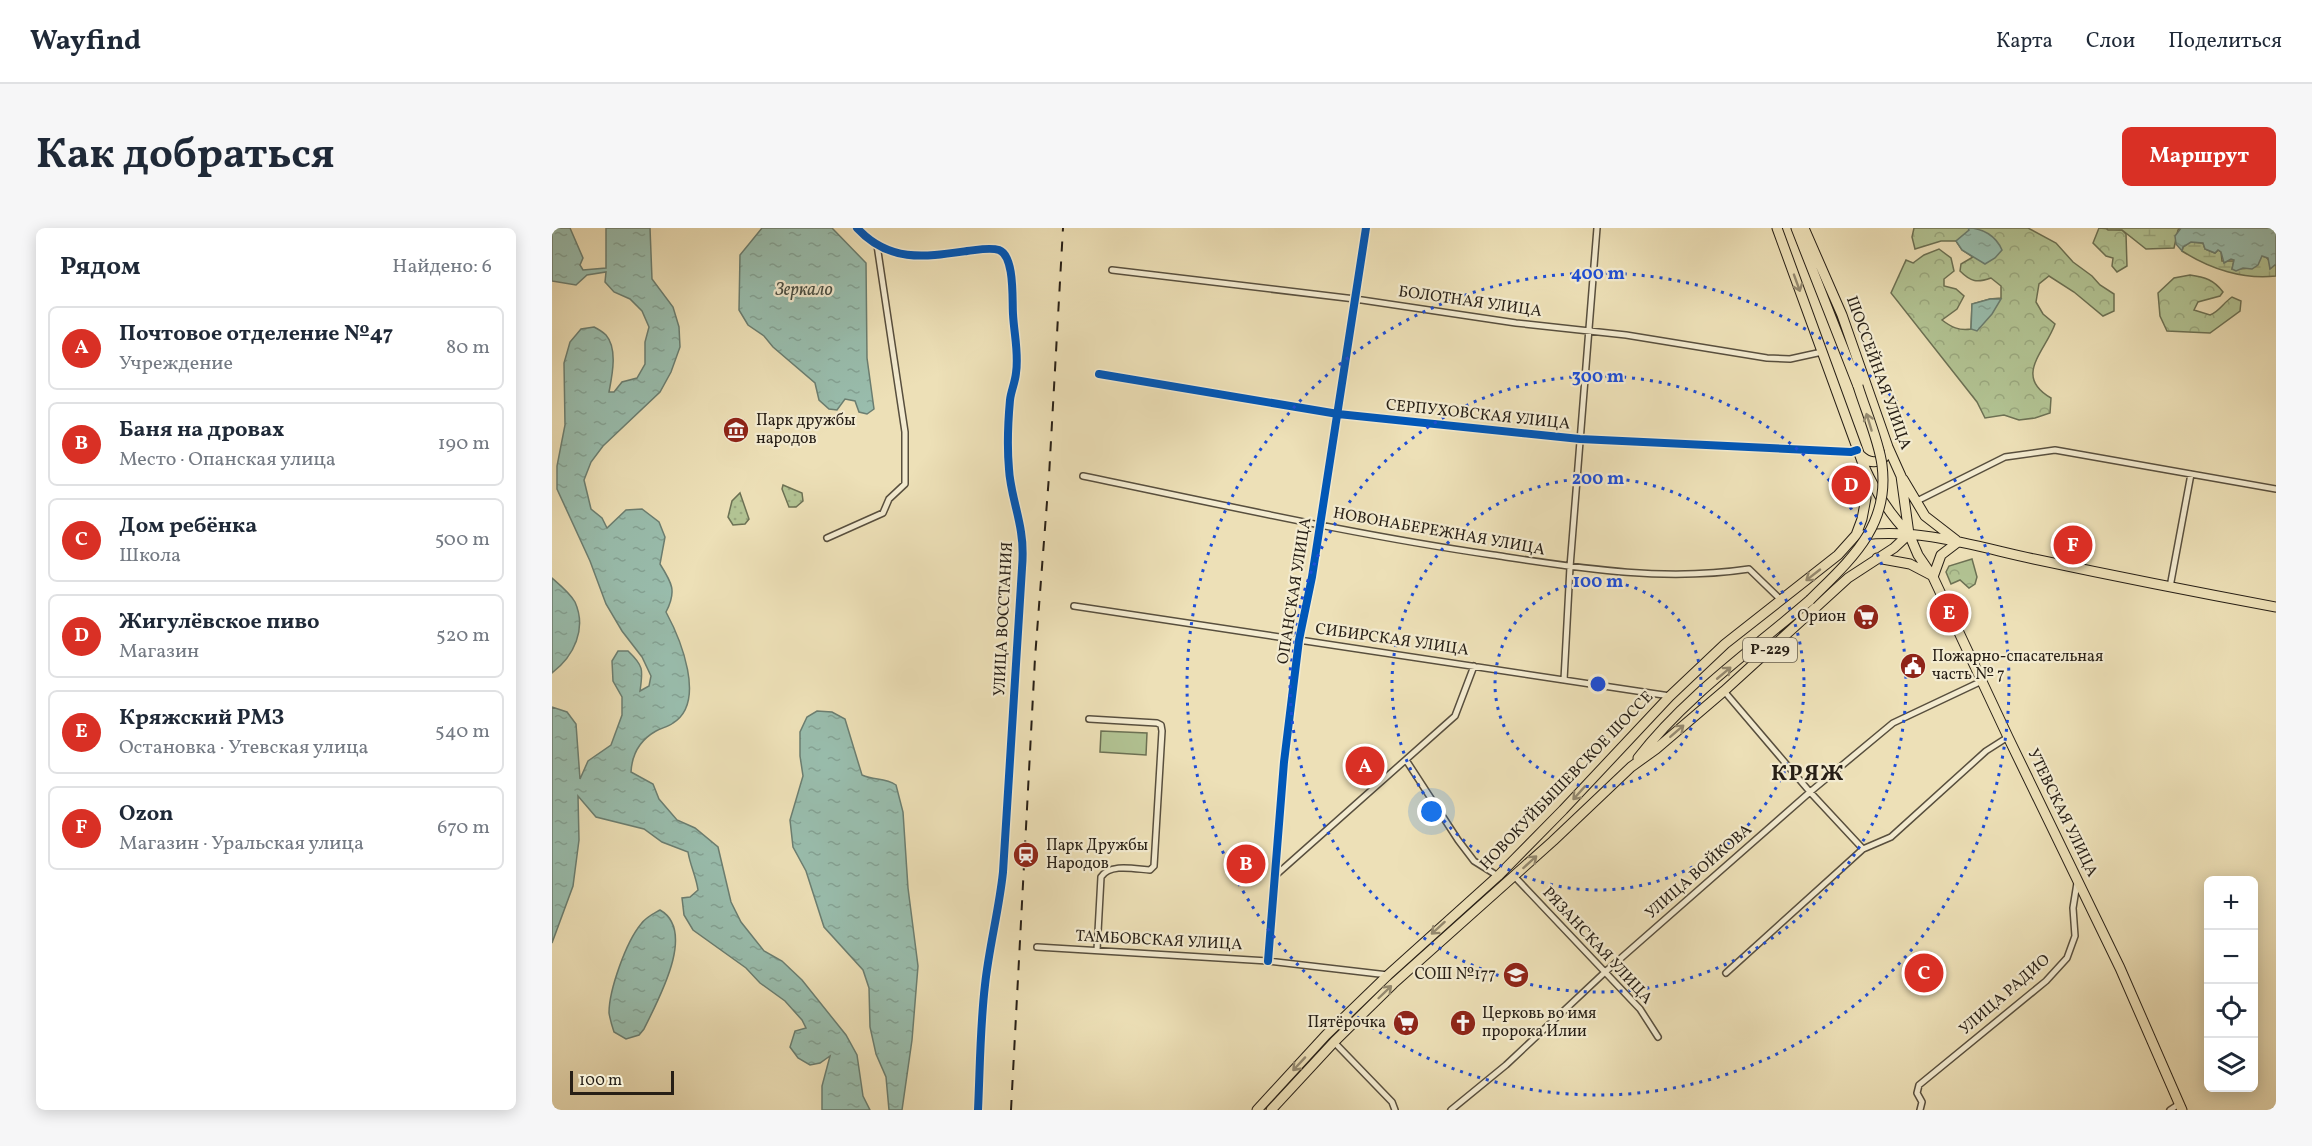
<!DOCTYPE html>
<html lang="ru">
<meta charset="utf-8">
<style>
:root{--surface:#fff;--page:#f6f6f7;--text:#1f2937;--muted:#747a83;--line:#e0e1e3;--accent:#d93025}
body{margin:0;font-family:Vollkorn,serif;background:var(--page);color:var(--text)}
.controls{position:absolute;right:18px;bottom:18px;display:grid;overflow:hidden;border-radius:9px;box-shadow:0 3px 15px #0003}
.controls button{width:54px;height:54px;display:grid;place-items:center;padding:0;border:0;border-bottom:2px solid var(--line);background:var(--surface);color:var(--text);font:30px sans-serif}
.scale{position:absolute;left:18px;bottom:15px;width:104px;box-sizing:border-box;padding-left:6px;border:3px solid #271f16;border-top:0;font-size:16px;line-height:21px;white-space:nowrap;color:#271f16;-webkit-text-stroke:4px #f3ebd0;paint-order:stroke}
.you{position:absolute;left:880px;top:584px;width:21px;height:21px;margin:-15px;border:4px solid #fff;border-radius:50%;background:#1a73e8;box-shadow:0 0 0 9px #1a73e833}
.badge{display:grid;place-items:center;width:39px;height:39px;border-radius:50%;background:var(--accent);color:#fff;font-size:20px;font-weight:700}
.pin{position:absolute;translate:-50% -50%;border:3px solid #fff;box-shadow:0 2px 6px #0006}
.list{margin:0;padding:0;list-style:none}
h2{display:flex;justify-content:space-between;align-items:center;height:78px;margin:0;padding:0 24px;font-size:26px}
h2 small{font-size:20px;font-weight:400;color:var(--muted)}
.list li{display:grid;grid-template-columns:39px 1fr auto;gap:18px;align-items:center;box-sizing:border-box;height:84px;margin:0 12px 12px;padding:0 12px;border:2px solid var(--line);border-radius:9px}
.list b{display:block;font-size:22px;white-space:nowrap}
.list p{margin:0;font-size:20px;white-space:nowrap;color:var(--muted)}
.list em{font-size:20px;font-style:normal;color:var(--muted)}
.icon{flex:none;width:33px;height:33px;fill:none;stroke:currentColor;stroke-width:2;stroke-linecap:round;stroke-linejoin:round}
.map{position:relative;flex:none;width:1724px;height:882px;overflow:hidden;border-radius:9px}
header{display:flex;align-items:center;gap:36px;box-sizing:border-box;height:84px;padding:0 30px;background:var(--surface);border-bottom:2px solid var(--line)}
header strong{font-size:28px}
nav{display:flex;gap:33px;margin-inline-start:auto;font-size:21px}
.intro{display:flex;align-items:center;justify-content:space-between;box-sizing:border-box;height:144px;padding:0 36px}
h1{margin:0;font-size:42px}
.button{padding:15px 27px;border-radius:9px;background:var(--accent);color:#fff;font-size:21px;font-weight:700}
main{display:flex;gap:36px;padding:0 36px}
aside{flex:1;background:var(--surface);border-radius:9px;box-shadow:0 3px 15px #0003}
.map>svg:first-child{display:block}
</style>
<header>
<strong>Wayfind</strong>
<nav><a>Карта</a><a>Слои</a><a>Поделиться</a></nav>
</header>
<div class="intro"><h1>Как добраться</h1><a class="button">Маршрут</a></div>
<main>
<aside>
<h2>Рядом<small>Найдено: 6</small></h2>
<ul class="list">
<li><span class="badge">A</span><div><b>Почтовое отделение №47</b><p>Учреждение</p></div><em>80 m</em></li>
<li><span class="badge">B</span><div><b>Баня на дровах</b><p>Место · Опанская улица</p></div><em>190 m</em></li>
<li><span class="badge">C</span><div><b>Дом ребёнка</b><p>Школа</p></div><em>500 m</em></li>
<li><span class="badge">D</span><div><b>Жигулёвское пиво</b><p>Магазин</p></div><em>520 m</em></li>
<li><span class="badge">E</span><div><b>Кряжский РМЗ</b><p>Остановка · Утевская улица</p></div><em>540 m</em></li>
<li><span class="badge">F</span><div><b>Ozon</b><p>Магазин · Уральская улица</p></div><em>670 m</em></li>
</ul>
</aside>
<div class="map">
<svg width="1724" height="882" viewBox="0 0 1724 882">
<defs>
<pattern id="grass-dots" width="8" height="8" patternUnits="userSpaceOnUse" patternTransform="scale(1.5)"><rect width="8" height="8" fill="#b2c393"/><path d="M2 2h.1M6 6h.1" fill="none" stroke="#99a77e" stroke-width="1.8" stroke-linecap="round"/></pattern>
<pattern id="forest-crowns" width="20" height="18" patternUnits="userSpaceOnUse" patternTransform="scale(1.5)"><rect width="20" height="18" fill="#b2c393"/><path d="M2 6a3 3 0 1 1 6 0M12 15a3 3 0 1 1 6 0" fill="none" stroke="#99a77e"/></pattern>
<pattern id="wetland-marsh" width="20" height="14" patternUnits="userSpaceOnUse" patternTransform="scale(1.5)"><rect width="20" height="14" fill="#b2c393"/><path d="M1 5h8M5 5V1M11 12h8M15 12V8" fill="none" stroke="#99a77e"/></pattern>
<pattern id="water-ripples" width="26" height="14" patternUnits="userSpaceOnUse" patternTransform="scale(1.5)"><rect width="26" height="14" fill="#99bdad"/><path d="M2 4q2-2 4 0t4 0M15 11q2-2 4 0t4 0" fill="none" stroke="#84a294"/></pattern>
</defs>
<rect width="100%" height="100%" fill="#ede0b7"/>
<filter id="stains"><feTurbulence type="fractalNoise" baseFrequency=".00333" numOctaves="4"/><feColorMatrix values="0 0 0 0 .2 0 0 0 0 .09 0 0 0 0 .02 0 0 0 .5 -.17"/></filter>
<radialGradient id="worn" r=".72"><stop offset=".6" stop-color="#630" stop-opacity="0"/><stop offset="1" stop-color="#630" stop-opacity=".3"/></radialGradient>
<path fill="url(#grass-dots)" stroke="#6c7154" stroke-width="1.5" d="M231,257L250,265L251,273L244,279H237L230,261Z
M188,265L197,291L193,296L181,297L176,289L180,273Z"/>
<path fill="url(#forest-crowns)" stroke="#6c7154" stroke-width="1.5" d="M1362,0H1476L1504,15L1521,34L1540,48L1548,57L1562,66V83L1551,88L1522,64L1497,48L1487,56L1484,74L1491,86L1503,96C1493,124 1461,148 1499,170L1498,185L1483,190L1467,192L1452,187L1433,190L1425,174L1339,65L1354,32L1361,35L1372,27L1387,21L1399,30L1402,43L1392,51V58L1404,61L1412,68L1405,81L1390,92C1399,99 1407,103 1419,101L1420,76L1438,71L1449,70V58L1439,50C1425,55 1419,54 1408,43L1409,36L1421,29L1410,22L1404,13H1389L1363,21L1360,9Z
M1547,0L1570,2L1574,6L1575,38L1565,44L1560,38L1561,30L1554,28L1541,15Z
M1638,47C1653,49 1662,52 1671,64L1668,68L1646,74L1642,82L1658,87C1668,83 1671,75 1680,69L1689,73L1688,83L1658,105L1615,103L1608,88L1606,65L1622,50Z
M1420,331L1425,349L1423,356L1417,360L1408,352L1399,356L1394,344L1397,338Z"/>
<path fill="url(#wetland-marsh)" stroke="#6c7154" stroke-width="1.5" d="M1554,0H1629L1626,2L1622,20L1594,21L1570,2H1556Z
M1638,14L1651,15L1653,21L1663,25L1666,22L1669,24L1670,33H1682L1680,41C1698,41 1699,42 1710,28C1717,29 1718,34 1718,40L1724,36V48C1692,52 1658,41 1630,23L1631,19Z"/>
<path fill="#b2c393" stroke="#6c7154" stroke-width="1.5" d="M549,503L595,505L594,527L548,524Z"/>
<path fill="url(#water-ripples)" stroke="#6b7e71" stroke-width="1.5" d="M0,0H18L31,30L28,37L31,42L54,40V0H98L100,51L121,79L127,99L128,119L119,144L108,164L51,218L39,234L32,252L39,281L50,290L55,300L74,282L90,281L107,294L113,309L108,336C120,355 125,363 114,384C128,410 155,474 121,495C116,499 109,500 104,503C88,512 80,526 79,544L101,556L107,571L125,592L143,600L166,619L179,674L189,694L212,723L230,733L250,752L294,807L305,827L311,868L318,882H270V858L278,828L268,835L258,837L246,830L238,819L243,803L254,800L250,792L233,773L208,755L194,740L141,702L132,687L130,670L138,669L146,662C144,648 138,637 136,624L110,614L92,601L44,589L26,568L27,612L21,658L0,715V479L15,484L24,496L28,551L36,533L59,517L70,487V469L61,453L60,433L66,423H76C92,438 91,442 88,463L97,458L99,448L90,429L70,403L54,376L38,333L5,261V238L13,197L12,135L18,114L29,101L42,99C46,101 51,104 54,107C66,121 60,148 57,164H62L70,154L85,150L93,136V114L97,99L90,83L78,71L62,64L53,54L54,44L35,47L24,57L0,53Z
M210,0H280L314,35L315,130L322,181L315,186L307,184L303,173L293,171L285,182L277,181L267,172L263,155L221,119L212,108L196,97L187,82L188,27Z
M1416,0C1431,0 1444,8 1450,22L1443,30L1433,36L1410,22L1404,13L1417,2Z
M1629,0H1724V36L1718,41L1716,30L1710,28L1706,37L1700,41L1691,40L1684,43L1680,41L1682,32L1679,31L1672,35L1669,24L1666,22L1663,25L1653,21L1651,15L1639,14L1631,19L1630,23L1624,16L1623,8Z
M1438,71H1449L1440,86L1425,103L1419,101L1420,76Z
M0,350C8,357 18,365 23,374C35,401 22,428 0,445Z
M265,483L280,484L293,491L310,547C323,553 332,549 344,557L351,584L356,660L366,738L360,812L350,882H337L334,849L324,826L318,799L317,760L311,742L272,699L254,643L241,619L238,592L251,548L248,528V504L255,489Z
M108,682C145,703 106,772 92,801L87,807L74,811L62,804C60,798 58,791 57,785C57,762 74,714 89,696C94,689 101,686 108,682Z"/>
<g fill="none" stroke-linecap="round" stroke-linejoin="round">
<g stroke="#584f3e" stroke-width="8">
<path id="street" d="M305,0C337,35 373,29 415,23C425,22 438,19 447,22C463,28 460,72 461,86C462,106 467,125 464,145C463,155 459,163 458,172C456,194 455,219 457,241C458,262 466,283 469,304C471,316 471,328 470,340L451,644C447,682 437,719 433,757C428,799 428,841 426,882
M560,42L803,71L964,95L1074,107L1215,130L1238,131L1270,124
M547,146L786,186L1028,211L1299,224L1305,222
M531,248C667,276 803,307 941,327C1027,340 1110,354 1197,341L1229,372
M1365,273L1453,229L1503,222L1724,261
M275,310L331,285L337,271L353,256V204L325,17
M1618,359L1639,246
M522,378L1118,468
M1012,452L1018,339L1045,0
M1172,463L1258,564L1311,621L1339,609L1434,523L1456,509
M537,491L605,495L609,497L610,503L602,638L598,642C583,641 558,635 549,649L545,722
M854,532L906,612L922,633L946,648
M724,647L903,488L922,438
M962,648L1088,781L1106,809
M485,719L716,733L836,747
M716,733L732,534L747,412L760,349L814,0
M1174,745L1311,621
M782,814L840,874L843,882
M899,882L954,837L1052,745L1258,564L1341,495L1430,453
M1368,882L1370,874L1365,865L1367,857L1494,753L1515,730L1523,708L1521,680L1525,655
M1618,882L1627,876"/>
</g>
<g stroke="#271f16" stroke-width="11">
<path id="primary" d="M1225,0L1311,236C1323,263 1336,285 1357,306
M1244,0L1306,158
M1252,0L1290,87L1336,219L1349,248L1357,306L1366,327L1381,349L1456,509L1568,740L1630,882
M1308,227C1316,235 1327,237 1334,227
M1351,251L1373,288L1404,312
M1311,307C1369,300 1426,319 1482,331C1562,348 1643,364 1724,379
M1325,330L1358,336L1379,347
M1381,349L1389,327L1406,314
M1086,530C1133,469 1200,422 1258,372
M705,882L774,807L836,747L946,648L1011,582L1118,468L1173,416L1286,327L1304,307L1310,291L1314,270L1311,236
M719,882L782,814L841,756L1001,613L1079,539L1104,521L1172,463L1296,350L1342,320L1357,306"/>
</g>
<use href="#street" stroke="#f3ebd0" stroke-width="5"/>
<use href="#primary" stroke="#ede0b7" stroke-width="9"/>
<path stroke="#271f16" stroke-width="2" stroke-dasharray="10 10" stroke-linecap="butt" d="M459,882L483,430L497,248L511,0"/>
<g stroke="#271f16" stroke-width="11" stroke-linecap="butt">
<path id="primary-bridge" d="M1258,372C1298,332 1338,299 1330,237C1327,213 1313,181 1306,158"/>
</g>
<use href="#primary-bridge" stroke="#ede0b7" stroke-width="9"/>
<g stroke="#f3ebd0" stroke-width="11">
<path id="cycleway" d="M305,0C337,35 373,29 415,23C425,22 438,19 447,22C463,28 460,72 461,86C462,106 467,125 464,145C463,155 459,163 458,172C456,194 455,219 457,241C458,262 466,283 469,304C471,316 471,328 470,340L451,644C447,682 437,719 433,757C428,799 428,841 426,882
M547,146L786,186L1028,211L1299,224L1305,222
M716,733L732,534L747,412L760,349L814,0"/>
</g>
<use href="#cycleway" stroke="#0057b8" stroke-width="8"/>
</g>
<defs><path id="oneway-shaft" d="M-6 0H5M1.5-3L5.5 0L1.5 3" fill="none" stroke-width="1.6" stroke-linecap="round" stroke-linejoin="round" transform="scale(1.5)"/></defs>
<g stroke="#94896f">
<use href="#oneway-shaft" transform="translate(1245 55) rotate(70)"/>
<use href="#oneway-shaft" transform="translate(1317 194) rotate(-107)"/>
<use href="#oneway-shaft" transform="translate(1261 347) rotate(142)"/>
<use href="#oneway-shaft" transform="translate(1172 445) rotate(-40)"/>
<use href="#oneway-shaft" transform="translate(1125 503) rotate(-41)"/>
<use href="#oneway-shaft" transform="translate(1027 565) rotate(132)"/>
<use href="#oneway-shaft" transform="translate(978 634) rotate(-42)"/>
<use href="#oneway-shaft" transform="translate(886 700) rotate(138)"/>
<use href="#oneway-shaft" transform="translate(833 764) rotate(-44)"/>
<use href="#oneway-shaft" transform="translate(747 836) rotate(133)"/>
</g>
<g fill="none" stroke="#1d4ed8" stroke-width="3" stroke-dasharray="3 6">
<circle cx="1046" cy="456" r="103"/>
<circle cx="1046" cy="456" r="206"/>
<circle cx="1046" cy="456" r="308"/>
<circle cx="1046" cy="456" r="411"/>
</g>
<defs>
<g id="museum-disc" transform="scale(1.35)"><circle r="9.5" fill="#8f2418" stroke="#f3ebd0"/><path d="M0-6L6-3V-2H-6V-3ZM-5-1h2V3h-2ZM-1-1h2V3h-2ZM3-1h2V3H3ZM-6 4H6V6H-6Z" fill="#fff"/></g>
<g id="supermarket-disc" transform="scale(1.35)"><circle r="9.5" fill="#8f2418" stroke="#f3ebd0"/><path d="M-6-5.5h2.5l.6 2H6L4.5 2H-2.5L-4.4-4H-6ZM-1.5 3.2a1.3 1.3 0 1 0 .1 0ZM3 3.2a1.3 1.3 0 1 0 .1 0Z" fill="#fff"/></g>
<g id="civic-disc" transform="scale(1.35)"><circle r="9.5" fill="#8f2418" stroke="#f3ebd0"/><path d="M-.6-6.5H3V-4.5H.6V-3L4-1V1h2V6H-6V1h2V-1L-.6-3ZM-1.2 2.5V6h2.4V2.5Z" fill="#fff"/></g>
<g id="station-disc" transform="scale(1.35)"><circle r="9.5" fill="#8f2418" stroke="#f3ebd0"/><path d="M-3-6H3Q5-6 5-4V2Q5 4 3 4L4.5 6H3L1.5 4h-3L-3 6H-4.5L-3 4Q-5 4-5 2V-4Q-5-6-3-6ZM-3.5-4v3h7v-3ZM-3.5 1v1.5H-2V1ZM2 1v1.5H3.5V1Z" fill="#fff"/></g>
<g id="school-disc" transform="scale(1.35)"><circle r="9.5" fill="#8f2418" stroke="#f3ebd0"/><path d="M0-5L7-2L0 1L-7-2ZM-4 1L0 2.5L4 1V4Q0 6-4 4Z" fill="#fff"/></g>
<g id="church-disc" transform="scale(1.35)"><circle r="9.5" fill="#8f2418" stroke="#f3ebd0"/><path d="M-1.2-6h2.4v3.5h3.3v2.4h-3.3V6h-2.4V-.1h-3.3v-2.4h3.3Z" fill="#fff"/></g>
</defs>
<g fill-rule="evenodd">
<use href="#museum-disc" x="184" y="202"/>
<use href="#supermarket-disc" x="1314" y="389"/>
<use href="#civic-disc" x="1361" y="438"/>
<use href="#station-disc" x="474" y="627"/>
<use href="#school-disc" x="964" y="747"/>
<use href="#supermarket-disc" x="854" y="795"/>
<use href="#church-disc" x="911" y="795"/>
</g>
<g text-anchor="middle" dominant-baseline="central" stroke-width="4.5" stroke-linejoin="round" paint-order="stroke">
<rect fill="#f3ebd0" stroke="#645c4e" stroke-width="1.5" x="1191" y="410" width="54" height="24" rx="4.5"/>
<g font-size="15" font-weight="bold" fill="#271f16">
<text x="1218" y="422">Р-229</text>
</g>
<g font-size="16" fill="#271f16" stroke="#f3ebd0">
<text transform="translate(918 74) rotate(8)">БОЛОТНАЯ УЛИЦА</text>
<text transform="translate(1326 145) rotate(70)">ШОССЕЙНАЯ УЛИЦА</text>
<text transform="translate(926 187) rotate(6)">СЕРПУХОВСКАЯ УЛИЦА</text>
<text transform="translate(887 304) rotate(10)">НОВОНАБЕРЕЖНАЯ УЛИЦА</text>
<text transform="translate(743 363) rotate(-81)">ОПАНСКАЯ УЛИЦА</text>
<text transform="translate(452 391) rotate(-87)">УЛИЦА ВОССТАНИЯ</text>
<text transform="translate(840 412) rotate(8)">СИБИРСКАЯ УЛИЦА</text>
<text transform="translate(1015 553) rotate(-46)">НОВОКУЙБЫШЕВСКОЕ ШОССЕ</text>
<text transform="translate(1510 585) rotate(64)">УТЕВСКАЯ УЛИЦА</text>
<text transform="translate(1147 644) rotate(-41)">УЛИЦА ВОЙКОВА</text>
<text transform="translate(607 713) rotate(3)">ТАМБОВСКАЯ УЛИЦА</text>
<text transform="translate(1045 718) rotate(47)">РЯЗАНСКАЯ УЛИЦА</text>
<text transform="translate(1453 767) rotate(-41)">УЛИЦА РАДИО</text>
</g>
<g font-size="16" fill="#271f16" stroke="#f3ebd0" text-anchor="start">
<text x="204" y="193">Парк дружбы<tspan x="204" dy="18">народов</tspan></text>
<text x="1294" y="389" text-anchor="end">Орион</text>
<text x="1380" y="429">Пожарно-спасательная<tspan x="1380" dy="18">часть № 7</tspan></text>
<text x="494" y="618">Парк Дружбы<tspan x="494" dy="18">Народов</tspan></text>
<text x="944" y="747" text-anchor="end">СОШ №177</text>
<text x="930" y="786">Церковь во имя<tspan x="930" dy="18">пророка Илии</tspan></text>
<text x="834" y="795" text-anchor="end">Пятёрочка</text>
</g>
<g font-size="18" font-style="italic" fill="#494e43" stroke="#f3ebd0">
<text x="252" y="62">Зеркало</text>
</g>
<g font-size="22" font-weight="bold" letter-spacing="1.5" fill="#271f16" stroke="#f3ebd0">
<text x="1256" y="546">КРЯЖ</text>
</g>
</g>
<circle cx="1046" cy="456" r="9" fill="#1d4ed8" stroke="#f3ebd0" stroke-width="3"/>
<g font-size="18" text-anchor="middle" font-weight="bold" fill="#1d4ed8" stroke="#f3ebd0" stroke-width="4.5" stroke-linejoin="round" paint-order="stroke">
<text x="1046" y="51">400 m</text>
<text x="1046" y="154">300 m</text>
<text x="1046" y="256">200 m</text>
<text x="1046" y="359">100 m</text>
</g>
<rect width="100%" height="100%" filter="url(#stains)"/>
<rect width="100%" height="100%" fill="url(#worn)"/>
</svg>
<div class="controls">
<button>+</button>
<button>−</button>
<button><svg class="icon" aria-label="locate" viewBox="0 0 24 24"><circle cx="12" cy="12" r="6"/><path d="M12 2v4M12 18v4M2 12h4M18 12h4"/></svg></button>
<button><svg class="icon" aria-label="layers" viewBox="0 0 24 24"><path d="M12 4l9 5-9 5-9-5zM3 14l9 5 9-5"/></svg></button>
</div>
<div class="scale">100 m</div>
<div class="you"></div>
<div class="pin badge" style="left:813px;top:538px">A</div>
<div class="pin badge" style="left:694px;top:636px">B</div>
<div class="pin badge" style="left:1372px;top:745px">C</div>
<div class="pin badge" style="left:1299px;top:257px">D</div>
<div class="pin badge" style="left:1397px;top:385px">E</div>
<div class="pin badge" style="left:1521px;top:317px">F</div>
</div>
</main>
